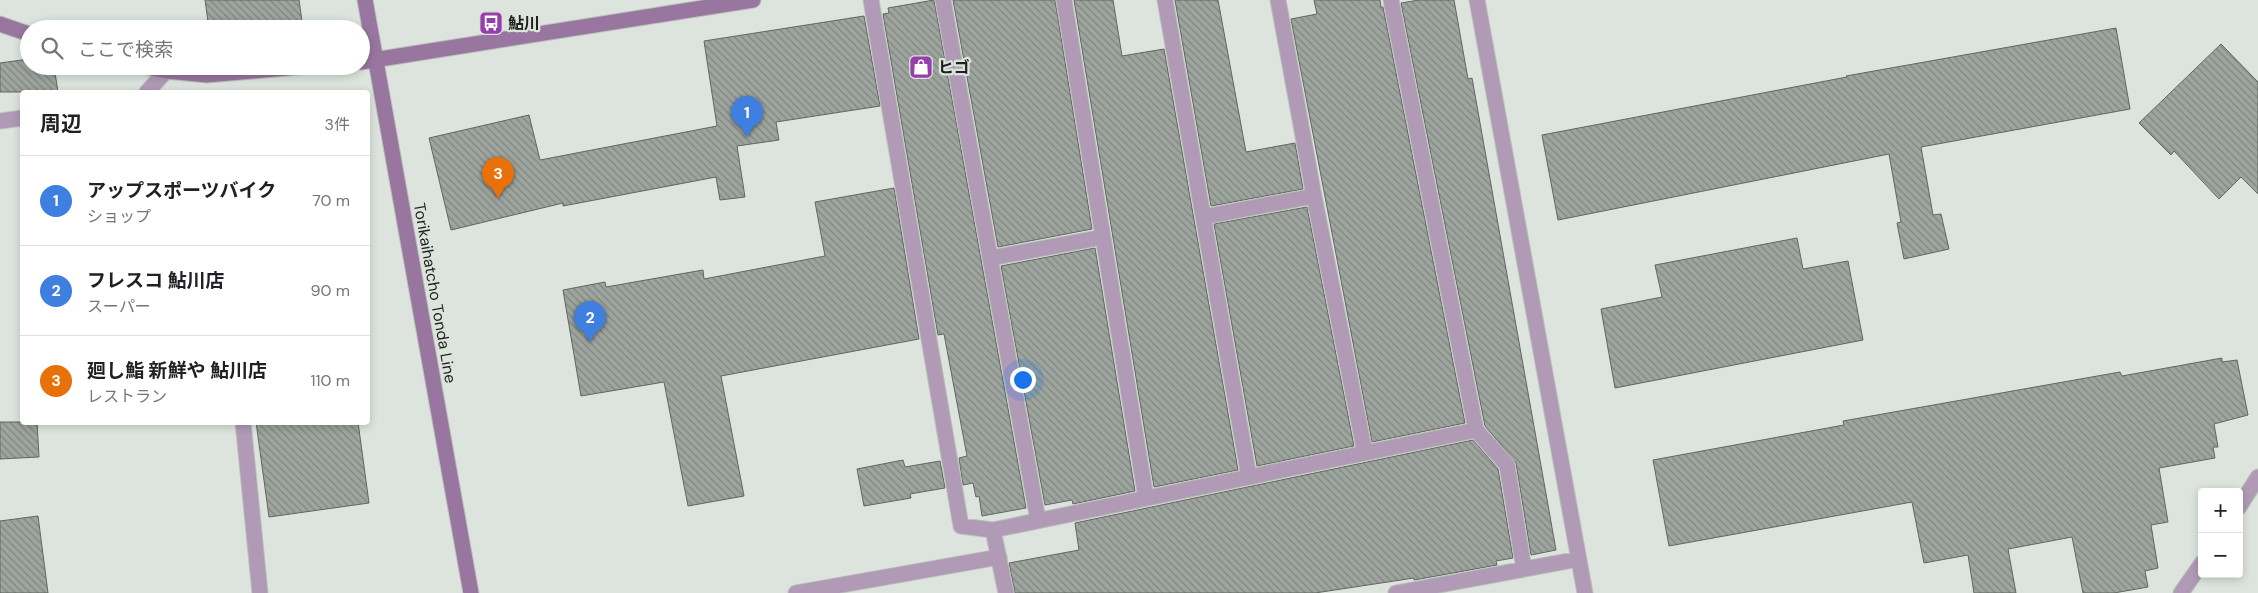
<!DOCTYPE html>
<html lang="ja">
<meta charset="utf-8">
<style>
:root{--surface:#fff;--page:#f2f2f2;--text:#202124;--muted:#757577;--line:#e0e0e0;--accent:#b45309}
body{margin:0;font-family:"DM Sans","Noto Sans JP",sans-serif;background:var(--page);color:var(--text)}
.controls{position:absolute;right:15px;bottom:15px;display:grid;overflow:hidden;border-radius:5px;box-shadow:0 2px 8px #0003}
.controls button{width:45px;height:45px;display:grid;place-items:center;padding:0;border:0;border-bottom:1px solid var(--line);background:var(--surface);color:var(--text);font:25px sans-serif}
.you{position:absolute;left:1022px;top:379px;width:18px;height:18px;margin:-12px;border:4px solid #fff;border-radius:50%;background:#1a73e8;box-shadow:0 0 0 8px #1a73e833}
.badge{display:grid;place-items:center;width:32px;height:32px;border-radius:50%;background:var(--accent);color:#fff;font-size:16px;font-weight:700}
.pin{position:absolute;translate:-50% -41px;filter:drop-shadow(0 1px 2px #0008)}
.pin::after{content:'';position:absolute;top:26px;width:18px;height:15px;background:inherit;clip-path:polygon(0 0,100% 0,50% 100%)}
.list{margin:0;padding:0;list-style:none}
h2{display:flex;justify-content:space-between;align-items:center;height:65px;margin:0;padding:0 20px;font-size:21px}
h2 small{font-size:16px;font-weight:400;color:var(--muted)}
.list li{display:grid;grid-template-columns:32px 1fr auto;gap:15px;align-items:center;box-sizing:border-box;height:90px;padding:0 20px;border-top:1px solid var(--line)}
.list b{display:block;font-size:19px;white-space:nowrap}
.list p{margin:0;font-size:16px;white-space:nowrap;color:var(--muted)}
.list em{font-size:16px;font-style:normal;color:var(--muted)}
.icon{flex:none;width:28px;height:28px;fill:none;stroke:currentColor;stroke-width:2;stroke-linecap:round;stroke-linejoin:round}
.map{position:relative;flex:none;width:2258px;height:593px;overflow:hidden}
.search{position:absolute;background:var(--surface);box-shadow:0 2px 8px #0003;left:20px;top:20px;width:350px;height:55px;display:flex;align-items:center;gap:12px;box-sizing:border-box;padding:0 18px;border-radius:28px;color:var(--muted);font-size:19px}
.panel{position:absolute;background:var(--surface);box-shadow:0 2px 8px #0003;left:20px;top:90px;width:350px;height:335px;border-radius:5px}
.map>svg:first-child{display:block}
</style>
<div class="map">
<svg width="2258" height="593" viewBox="0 0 2258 593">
<defs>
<pattern id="building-back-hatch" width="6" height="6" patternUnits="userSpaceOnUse" patternTransform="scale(1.25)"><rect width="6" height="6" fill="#9ea49e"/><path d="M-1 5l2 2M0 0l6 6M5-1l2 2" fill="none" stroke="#808580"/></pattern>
</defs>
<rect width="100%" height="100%" fill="#dde4dd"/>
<path fill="url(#building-back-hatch)" stroke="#616760" d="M205,0H299L303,29H209Z
M934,0L1026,508L982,516L979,496L976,497L973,483L963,485L959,458L967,456L944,334L938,335L883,14L889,13L888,8Z
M953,0H1055L1092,229L998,247Z
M1074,0H1113L1122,56L1164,49L1238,470L1154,487Z
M1175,0H1218L1246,152L1295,143L1303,189L1211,206Z
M1314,0H1380L1381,7H1383L1465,423L1372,442L1291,19L1317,14Z
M1419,0H1454L1468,79L1472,78L1556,550L1531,555L1516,463L1485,426L1401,3Z
M864,16L880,106L776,122L779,140L737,146L745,197L720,200L716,177L563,206V203L451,230L429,138L529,115L540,160L717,126L704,41Z
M2116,28L2130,109L1921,147L1933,215L1941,214L1949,249L1904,259L1897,223L1901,222L1889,154L1558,220L1542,135L1847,77L1846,76Z
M2221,44L2258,82V194L2241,177L2219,199L2174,151L2171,155L2139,123Z
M29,59V66H54L58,92H0V63Z
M894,188L919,339L721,376L744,496L688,506L664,382L581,396L563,290L605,282L606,287L703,270L704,279L825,256L815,202Z
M1307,207L1354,446L1257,466L1214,224Z
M1797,238L1803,269L1848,261L1863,340L1615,388L1601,309L1662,297L1655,265Z
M1095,248L1135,491L1073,504L1072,500L1045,505L1001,266Z
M2222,358V362L2237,360L2248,415L2214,424L2218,447H2213L2215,458L2159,468L2168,522L2151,525L2158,568L2145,571L2148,587L2114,593H2083L2072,537L2008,549L2016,593H1974L1968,555L1924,563L1912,502L1669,546L1653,460L1844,425L1843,421L2120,372L2122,376Z
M0,422H37L39,457L0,459Z
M256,422H358L369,503L269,517Z
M1473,440L1498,469L1513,558L1496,561L1497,565L1414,580V578L1315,593H1015L1009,563L1079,550L1075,523Z
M903,460L905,467L940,461L945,488L910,494L911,498L864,506L857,469Z
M38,516L48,593H0V521Z"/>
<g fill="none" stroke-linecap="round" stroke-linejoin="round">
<g stroke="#bbc1bb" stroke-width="17">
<path id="service" d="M796,593L999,557"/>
</g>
<g stroke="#bbc1bb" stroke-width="17">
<path id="minor" d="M871,0L961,526L993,530L1006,593
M943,0L1038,520
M1064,0L1146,498
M1165,0L1249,477
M1278,0L1314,196L1365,453
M1391,0L1476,430L1507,465L1524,569
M1477,0L1585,593
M147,92L166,71
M0,121L22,118
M1203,217L1314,196
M991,258L1103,237
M243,422L260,593
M2239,507L2258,477
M993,530L1476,430
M1396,593L1579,559
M2181,593L2202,563"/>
</g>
<g stroke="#bbc1bb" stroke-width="17">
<path id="secondary" d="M365,0L471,593
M0,24L29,34
M361,62L753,0
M142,66L166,71L207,75L309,66"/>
</g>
<use href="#service" stroke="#b09ab6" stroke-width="15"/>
<use href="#minor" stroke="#b09ab6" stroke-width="15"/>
<use href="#secondary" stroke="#9876a0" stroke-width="15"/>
</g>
<defs>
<g id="bus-square" transform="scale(1.25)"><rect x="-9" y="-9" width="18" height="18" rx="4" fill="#963fab" stroke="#dde4dd"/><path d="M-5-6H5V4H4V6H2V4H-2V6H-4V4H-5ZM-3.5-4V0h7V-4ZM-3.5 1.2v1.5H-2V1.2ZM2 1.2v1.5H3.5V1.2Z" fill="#fff"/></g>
<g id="shop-square" transform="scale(1.25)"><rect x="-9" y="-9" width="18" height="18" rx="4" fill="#963fab" stroke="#dde4dd"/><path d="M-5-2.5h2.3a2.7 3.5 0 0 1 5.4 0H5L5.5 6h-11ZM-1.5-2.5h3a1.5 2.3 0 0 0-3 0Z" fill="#fff"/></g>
</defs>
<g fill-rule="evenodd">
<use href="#bus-square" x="491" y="23"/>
<use href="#shop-square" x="921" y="67"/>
</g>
<g text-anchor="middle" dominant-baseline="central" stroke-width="4.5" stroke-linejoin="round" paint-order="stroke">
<g font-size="16" font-weight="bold" fill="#1f211f" stroke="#dde4dd" text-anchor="start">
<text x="508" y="23">鮎川</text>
<text x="938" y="67">ヒゴ</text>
</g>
<g font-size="16" fill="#1f211f" stroke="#dde4dd">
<text transform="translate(435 293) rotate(80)">Torikaihatcho Tonda Line</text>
</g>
</g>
</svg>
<div class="controls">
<button>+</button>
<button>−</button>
</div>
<div class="you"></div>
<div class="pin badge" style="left:747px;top:137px;background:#3f7fe0">1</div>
<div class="pin badge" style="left:590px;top:342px;background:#3f7fe0">2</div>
<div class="pin badge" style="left:498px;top:198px;background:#e8710a">3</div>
<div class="search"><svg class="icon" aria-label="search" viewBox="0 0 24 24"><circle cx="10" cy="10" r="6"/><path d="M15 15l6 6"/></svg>ここで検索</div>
<section class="panel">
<h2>周辺<small>3件</small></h2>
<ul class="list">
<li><span class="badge" style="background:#3f7fe0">1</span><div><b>アップスポーツバイク</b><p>ショップ</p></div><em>70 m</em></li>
<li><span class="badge" style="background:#3f7fe0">2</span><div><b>フレスコ 鮎川店</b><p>スーパー</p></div><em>90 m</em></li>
<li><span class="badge" style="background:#e8710a">3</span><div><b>廻し鮨 新鮮や 鮎川店</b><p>レストラン</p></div><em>110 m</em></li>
</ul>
</section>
</div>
